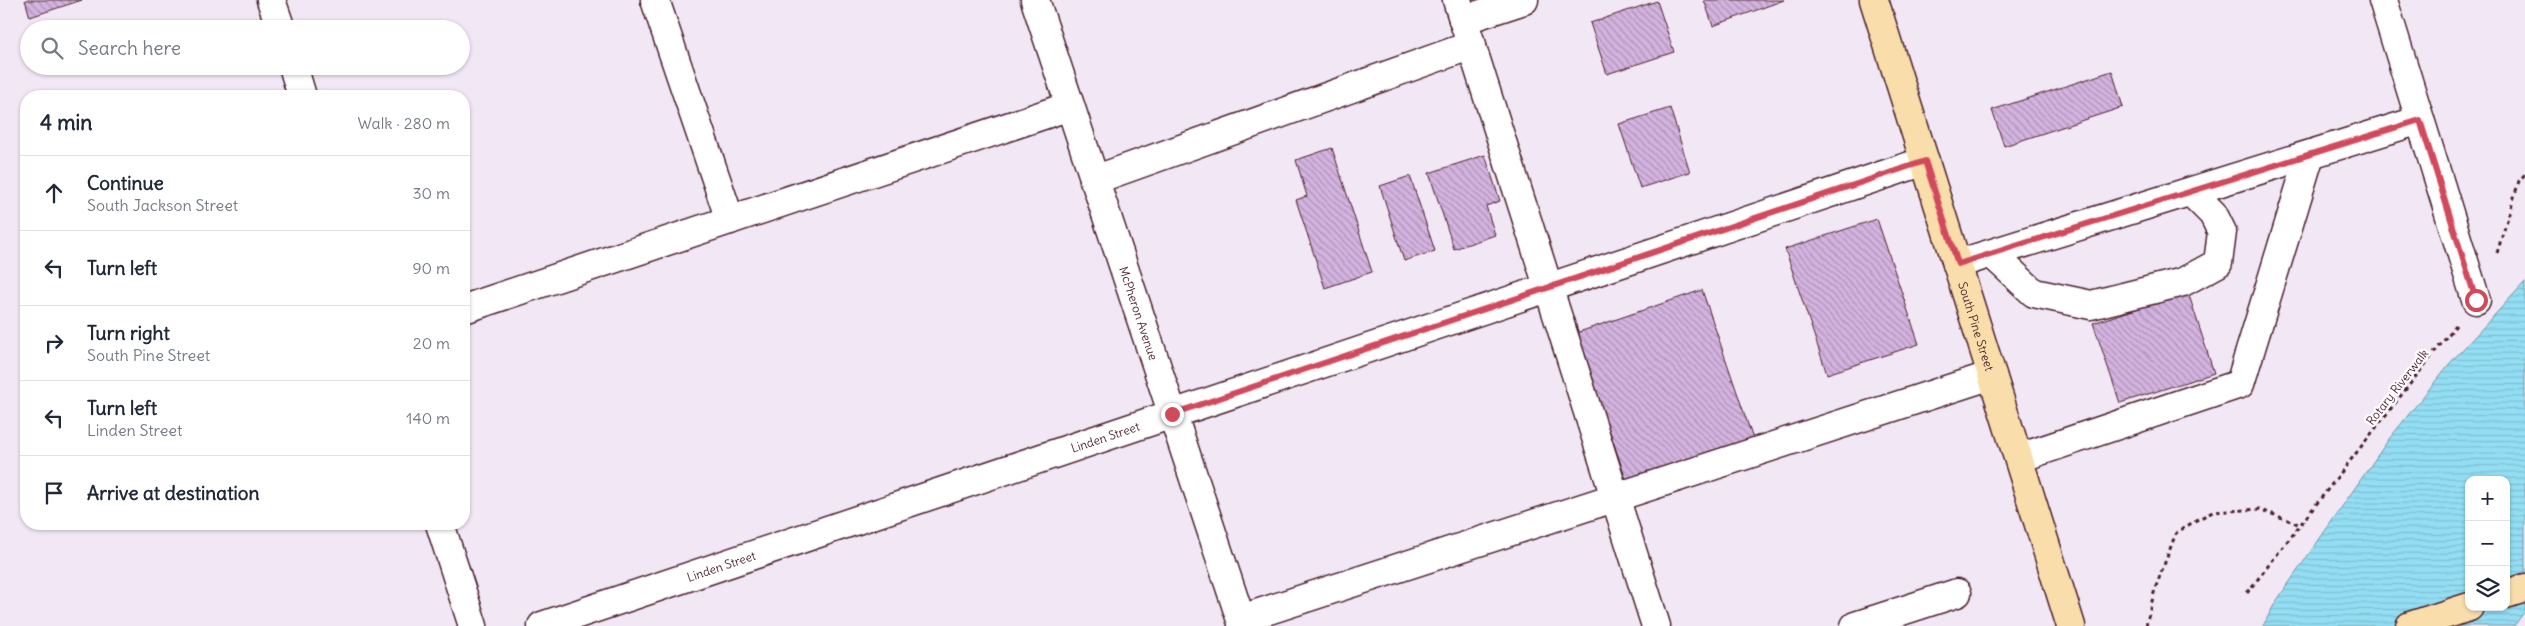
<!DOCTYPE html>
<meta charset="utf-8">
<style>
:root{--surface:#fff;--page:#f6f6f7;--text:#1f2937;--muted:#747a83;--line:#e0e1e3}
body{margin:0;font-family:Delius,sans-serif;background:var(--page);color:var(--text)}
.controls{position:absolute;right:15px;bottom:15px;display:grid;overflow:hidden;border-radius:10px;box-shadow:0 1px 4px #0004}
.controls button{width:45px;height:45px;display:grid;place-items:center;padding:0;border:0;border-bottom:1px solid var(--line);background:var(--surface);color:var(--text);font:25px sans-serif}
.stop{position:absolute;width:15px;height:15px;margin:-11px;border:4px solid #d1495b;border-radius:50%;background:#fff}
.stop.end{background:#d1495b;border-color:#fff;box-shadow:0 1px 5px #0008}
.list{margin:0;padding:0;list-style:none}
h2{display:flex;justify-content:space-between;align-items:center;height:65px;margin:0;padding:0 20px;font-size:21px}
h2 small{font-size:16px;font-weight:400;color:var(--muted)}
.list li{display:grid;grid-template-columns:32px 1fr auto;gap:15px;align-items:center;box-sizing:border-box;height:75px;padding:0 20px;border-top:1px solid var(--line)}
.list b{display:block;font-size:19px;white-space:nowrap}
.list p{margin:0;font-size:16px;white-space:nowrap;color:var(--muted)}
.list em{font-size:16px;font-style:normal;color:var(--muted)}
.icon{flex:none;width:28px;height:28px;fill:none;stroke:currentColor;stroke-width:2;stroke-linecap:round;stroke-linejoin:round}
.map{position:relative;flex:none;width:2525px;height:626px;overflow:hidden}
.search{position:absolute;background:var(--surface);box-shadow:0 1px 4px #0004;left:20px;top:20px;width:450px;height:55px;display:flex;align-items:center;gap:12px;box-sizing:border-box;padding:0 18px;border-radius:28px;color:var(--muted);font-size:19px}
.panel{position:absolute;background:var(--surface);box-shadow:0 1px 4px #0004;left:20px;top:90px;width:450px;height:440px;border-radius:20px}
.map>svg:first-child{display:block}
</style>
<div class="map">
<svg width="2525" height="626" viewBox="0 0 2525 626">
<defs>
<pattern id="water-rules" width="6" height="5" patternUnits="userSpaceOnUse" patternTransform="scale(1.25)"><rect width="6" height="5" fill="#93def3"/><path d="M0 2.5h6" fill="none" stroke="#80bed0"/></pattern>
<pattern id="building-back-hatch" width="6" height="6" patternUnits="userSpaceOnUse" patternTransform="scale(1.25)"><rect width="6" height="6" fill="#d3b3df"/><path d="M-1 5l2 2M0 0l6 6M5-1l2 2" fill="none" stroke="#ad91b5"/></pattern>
</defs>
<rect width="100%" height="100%" fill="#f2e8f5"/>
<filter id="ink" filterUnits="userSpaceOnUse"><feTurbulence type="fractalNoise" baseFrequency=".02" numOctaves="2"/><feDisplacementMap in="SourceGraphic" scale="10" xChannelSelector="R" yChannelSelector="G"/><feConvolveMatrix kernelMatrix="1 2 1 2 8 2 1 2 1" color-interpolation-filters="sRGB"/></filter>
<g filter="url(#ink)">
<path fill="url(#water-rules)" stroke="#7692a3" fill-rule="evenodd" d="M2525,282V611L2514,626H2263L2275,603L2389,439L2450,363ZM2469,480H2506V607H2469Z"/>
<path fill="url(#building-back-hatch)" stroke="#4a1f2b" d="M25,0H82L30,17Z
M1704,0H1784L1713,26Z
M1657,1L1674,52L1607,74L1590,23Z
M2112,71L2123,107L2004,146L1992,110Z
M1670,108L1690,172L1640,188L1619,124Z
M1332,148L1372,272L1325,288L1296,200L1307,196L1296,160Z
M1485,155L1500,201L1486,206L1495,235L1454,249L1429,173Z
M1410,176L1435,251L1404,261L1380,186Z
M1877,219L1919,344L1827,374L1785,249Z
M1702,290L1753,439L1627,482L1576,333Z
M2188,292L2214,373L2120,403L2093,323Z"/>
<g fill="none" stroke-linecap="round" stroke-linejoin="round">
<g stroke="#4a1f2b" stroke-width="31">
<g id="minor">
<path d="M271,0L281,29"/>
<path d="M655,0L730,220"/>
<path id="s1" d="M1035,0L1243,626"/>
<path d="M1457,0L1656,626"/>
<path d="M2383,0L2476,300"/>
<path d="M1463,20L1524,0"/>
<path d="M293,66L302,96"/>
<path d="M1094,180L1472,45"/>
<path d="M1992,254L2034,293L2091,305L2183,282L2218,263L2222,232L2213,214L2191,192"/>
<path d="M1957,264L2420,120"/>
<path d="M464,309L1070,106"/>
<path d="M2019,458L2240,384L2310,155"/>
<path d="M440,524L473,626"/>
<path d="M1241,619L1992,375"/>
<path id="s2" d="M542,626L1925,161"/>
<path d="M1855,626L1957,593"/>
</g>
</g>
<g stroke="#4a1f2b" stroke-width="31">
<g id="major">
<path id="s3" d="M1874,0L2071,626"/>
<path d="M2506,594L2525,588"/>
<path d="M2410,626L2469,607"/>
</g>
</g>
<path stroke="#4a1f2b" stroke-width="3" stroke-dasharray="4 4" stroke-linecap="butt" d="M2497,253L2519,181L2525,174
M2247,593L2456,325
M2146,626L2155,589L2176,533L2198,519L2213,512L2259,509L2301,525"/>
<use href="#minor" stroke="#fff" stroke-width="28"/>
<use href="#major" stroke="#f9deab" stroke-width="28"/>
</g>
</g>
<g fill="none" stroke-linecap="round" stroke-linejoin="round" filter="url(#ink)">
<path stroke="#d1495b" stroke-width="6" d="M1172,414L1925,161L1958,264L2420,120L2476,300"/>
</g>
<g text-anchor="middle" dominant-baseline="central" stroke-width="4.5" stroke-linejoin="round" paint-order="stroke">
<g font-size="12" fill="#4a1f2b" stroke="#fff">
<text stroke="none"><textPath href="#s1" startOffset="330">McPheron Avenue</textPath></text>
<text stroke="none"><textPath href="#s3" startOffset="342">South Pine Street</textPath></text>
<text transform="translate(2397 387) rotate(-52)">Rotary Riverwalk</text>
<text stroke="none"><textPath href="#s2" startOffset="594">Linden Street</textPath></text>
<text stroke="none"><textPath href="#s2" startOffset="189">Linden Street</textPath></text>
</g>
</g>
</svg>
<div class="controls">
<button>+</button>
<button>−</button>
<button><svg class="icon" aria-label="layers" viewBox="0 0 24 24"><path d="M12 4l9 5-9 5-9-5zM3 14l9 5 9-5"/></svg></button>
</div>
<div class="stop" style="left:2476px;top:300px"></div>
<div class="stop end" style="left:1172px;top:414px"></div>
<div class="search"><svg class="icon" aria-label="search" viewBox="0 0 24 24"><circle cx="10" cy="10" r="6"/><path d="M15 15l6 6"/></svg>Search here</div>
<section class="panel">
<h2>4 min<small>Walk · 280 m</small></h2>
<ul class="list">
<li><svg class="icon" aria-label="ahead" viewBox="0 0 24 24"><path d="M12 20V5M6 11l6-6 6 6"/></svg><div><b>Continue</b><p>South Jackson Street</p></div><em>30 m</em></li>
<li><svg class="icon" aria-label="left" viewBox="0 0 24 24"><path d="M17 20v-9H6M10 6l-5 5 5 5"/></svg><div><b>Turn left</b></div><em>90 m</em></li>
<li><svg class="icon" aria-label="right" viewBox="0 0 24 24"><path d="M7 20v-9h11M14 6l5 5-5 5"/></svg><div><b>Turn right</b><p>South Pine Street</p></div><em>20 m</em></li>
<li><svg class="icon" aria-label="left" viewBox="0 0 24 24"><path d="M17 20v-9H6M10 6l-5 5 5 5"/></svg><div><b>Turn left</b><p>Linden Street</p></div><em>140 m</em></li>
<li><svg class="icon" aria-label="arrive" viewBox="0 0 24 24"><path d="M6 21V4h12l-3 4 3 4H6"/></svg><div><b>Arrive at destination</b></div></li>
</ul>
</section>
</div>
